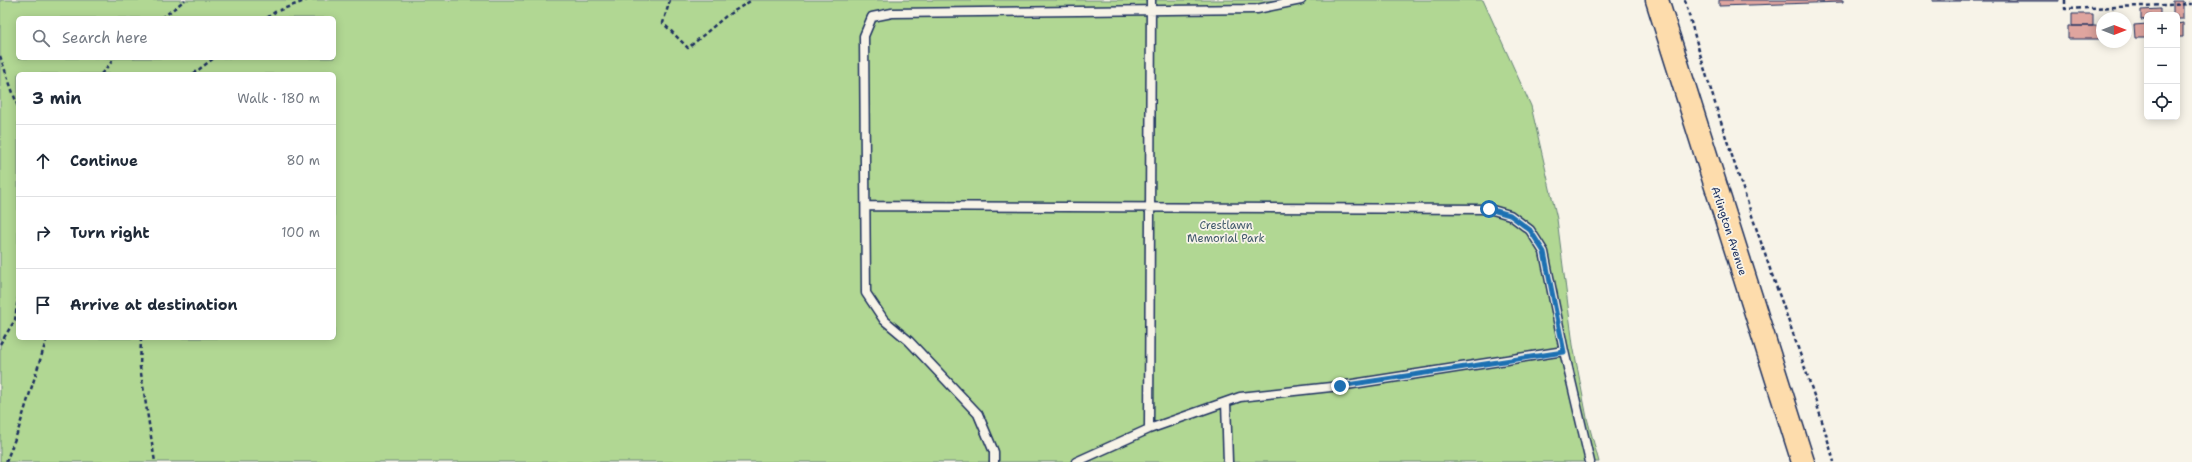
<!DOCTYPE html>
<meta charset="utf-8">
<style>
:root{--surface:#fff;--page:#f6f6f7;--text:#1f2937;--muted:#747a83;--line:#e0e1e3}
body{margin:0;font-family:"Shantell Sans",sans-serif;background:var(--page);color:var(--text)}
.controls{position:absolute;right:12px;top:12px;display:grid;overflow:hidden;border-radius:6px;box-shadow:0 2px 10px #0003}
.controls button{width:36px;height:36px;display:grid;place-items:center;padding:0;border:0;border-bottom:1px solid var(--line);background:var(--surface);color:var(--text);font:20px sans-serif}
.compass{position:absolute;left:2096px;top:12px;width:36px;height:36px;border-radius:50%;background:var(--surface);box-shadow:0 2px 10px #0003;rotate:90deg}
.stop{position:absolute;width:12px;height:12px;margin:-9px;border:3px solid #1f6fb2;border-radius:50%;background:#fff}
.stop.end{background:#1f6fb2;border-color:#fff;box-shadow:0 1px 4px #0008}
.list{margin:0;padding:0;list-style:none}
h2{display:flex;justify-content:space-between;align-items:center;height:52px;margin:0;padding:0 16px;font-size:17px}
h2 small{font-size:13px;font-weight:400;color:var(--muted)}
.list li{display:grid;grid-template-columns:26px 1fr auto;gap:12px;align-items:center;box-sizing:border-box;height:72px;padding:0 16px;border-top:1px solid var(--line)}
.list b{display:block;font-size:15px;white-space:nowrap}
.list em{font-size:13px;font-style:normal;color:var(--muted)}
.icon{flex:none;width:22px;height:22px;fill:none;stroke:currentColor;stroke-width:2;stroke-linecap:round;stroke-linejoin:round}
.map{position:relative;flex:none;width:2192px;height:462px;overflow:hidden}
.search{position:absolute;background:var(--surface);box-shadow:0 2px 10px #0003;left:16px;top:16px;width:320px;height:44px;display:flex;align-items:center;gap:10px;box-sizing:border-box;padding:0 14px;border-radius:6px;color:var(--muted);font-size:15px}
.panel{position:absolute;background:var(--surface);box-shadow:0 2px 10px #0003;left:16px;top:72px;width:320px;height:268px;border-radius:6px}
.map>svg:first-child{display:block}
</style>
<div class="map">
<svg width="2192" height="462" viewBox="0 0 2192 462">
<rect width="100%" height="100%" fill="#f7f3e8"/>
<filter id="ink" filterUnits="userSpaceOnUse"><feTurbulence type="fractalNoise" baseFrequency=".025" numOctaves="2"/><feDisplacementMap in="SourceGraphic" scale="8" xChannelSelector="R" yChannelSelector="G"/><feConvolveMatrix kernelMatrix="1 2 1 2 8 2 1 2 1" color-interpolation-filters="sRGB"/></filter>
<g filter="url(#ink)">
<path fill="#b1d793" stroke="#668378" fill-rule="evenodd" d="M0,0H1483L1531,106L1557,219L1573,345L1587,418L1599,462H0ZM18,18H334V58H18ZM18,74H334V338H18Z"/>
<path fill="#dfa59f" stroke="#1b2f5e" d="M1719,0H1843V2L1719,6Z
M1933,0H2059V1H1933Z
M2173,1H2183V19H2177V15H2173Z
M2160,9V15H2147V19L2141,20V10Z
M2072,14H2093V26H2072Z
M2183,23V37H2177V24Z
M2147,24V38H2135L2134,25Z
M2068,26H2102V39H2068Z"/>
<g fill="none" stroke-linecap="round" stroke-linejoin="round">
<g stroke="#1b2f5e" stroke-width="11">
<path id="service" d="M866,206L1489,209L1510,215L1530,230L1544,252L1564,351
M1226,402L1228,462
M1149,429L1151,0
M994,462V452L978,414L909,341L884,320L866,293L864,36L872,17L892,13L1257,9L1301,0
M1076,462L1149,429L1240,397L1340,386L1564,351L1590,462"/>
</g>
<g stroke="#1b2f5e" stroke-width="25">
<path id="primary" d="M1657,0L1803,462"/>
</g>
<path stroke="#1b2f5e" stroke-width="2.5" stroke-dasharray="4 3" stroke-linecap="butt" d="M670,0L663,23L688,48L726,16L752,0
M1685,0C1709,91 1740,180 1770,269C1793,333 1816,397 1834,462
M2065,0V9L2192,4
M162,18L185,0
M267,18L275,12L307,0
M0,56L18,107
M101,74L115,58
M193,74L214,58
M141,338L140,367L155,462
M0,344L15,320L18,298
M6,462L18,431L47,338"/>
<use href="#service" stroke="#f7f3e8" stroke-width="8"/>
<use href="#primary" stroke="#fddcac" stroke-width="22"/>
</g>
</g>
<g fill="none" stroke-linecap="round" stroke-linejoin="round" filter="url(#ink)">
<path stroke="#1f6fb2" stroke-width="5" d="M1340,386L1564,352L1544,252L1530,230L1510,215L1489,209"/>
</g>
<g text-anchor="middle" dominant-baseline="central" stroke-width="3.5" stroke-linejoin="round" paint-order="stroke">
<g font-size="11" fill="#40596b" stroke="#f7f3e8">
<text x="1226" y="225">Crestlawn<tspan x="1226" dy="13">Memorial Park</tspan></text>
</g>
<g font-size="11" fill="#1b2f5e" stroke="#f7f3e8">
<text transform="translate(1729 231) rotate(72)">Arlington Avenue</text>
</g>
</g>
</svg>
<div class="controls">
<button>+</button>
<button>−</button>
<button><svg class="icon" aria-label="locate" viewBox="0 0 24 24"><circle cx="12" cy="12" r="6"/><path d="M12 2v4M12 18v4M2 12h4M18 12h4"/></svg></button>
</div>
<svg class="compass" viewBox="-18 -18 36 36"><path d="M0-13l5 13h-10z" fill="#e53935"/><path d="M0 13l5-13h-10z" fill="#747a83"/></svg>
<div class="stop" style="left:1489px;top:209px"></div>
<div class="stop end" style="left:1340px;top:386px"></div>
<div class="search"><svg class="icon" aria-label="search" viewBox="0 0 24 24"><circle cx="10" cy="10" r="6"/><path d="M15 15l6 6"/></svg>Search here</div>
<section class="panel">
<h2>3 min<small>Walk · 180 m</small></h2>
<ul class="list">
<li><svg class="icon" aria-label="ahead" viewBox="0 0 24 24"><path d="M12 20V5M6 11l6-6 6 6"/></svg><div><b>Continue</b></div><em>80 m</em></li>
<li><svg class="icon" aria-label="right" viewBox="0 0 24 24"><path d="M7 20v-9h11M14 6l5 5-5 5"/></svg><div><b>Turn right</b></div><em>100 m</em></li>
<li><svg class="icon" aria-label="arrive" viewBox="0 0 24 24"><path d="M6 21V4h12l-3 4 3 4H6"/></svg><div><b>Arrive at destination</b></div></li>
</ul>
</section>
</div>
